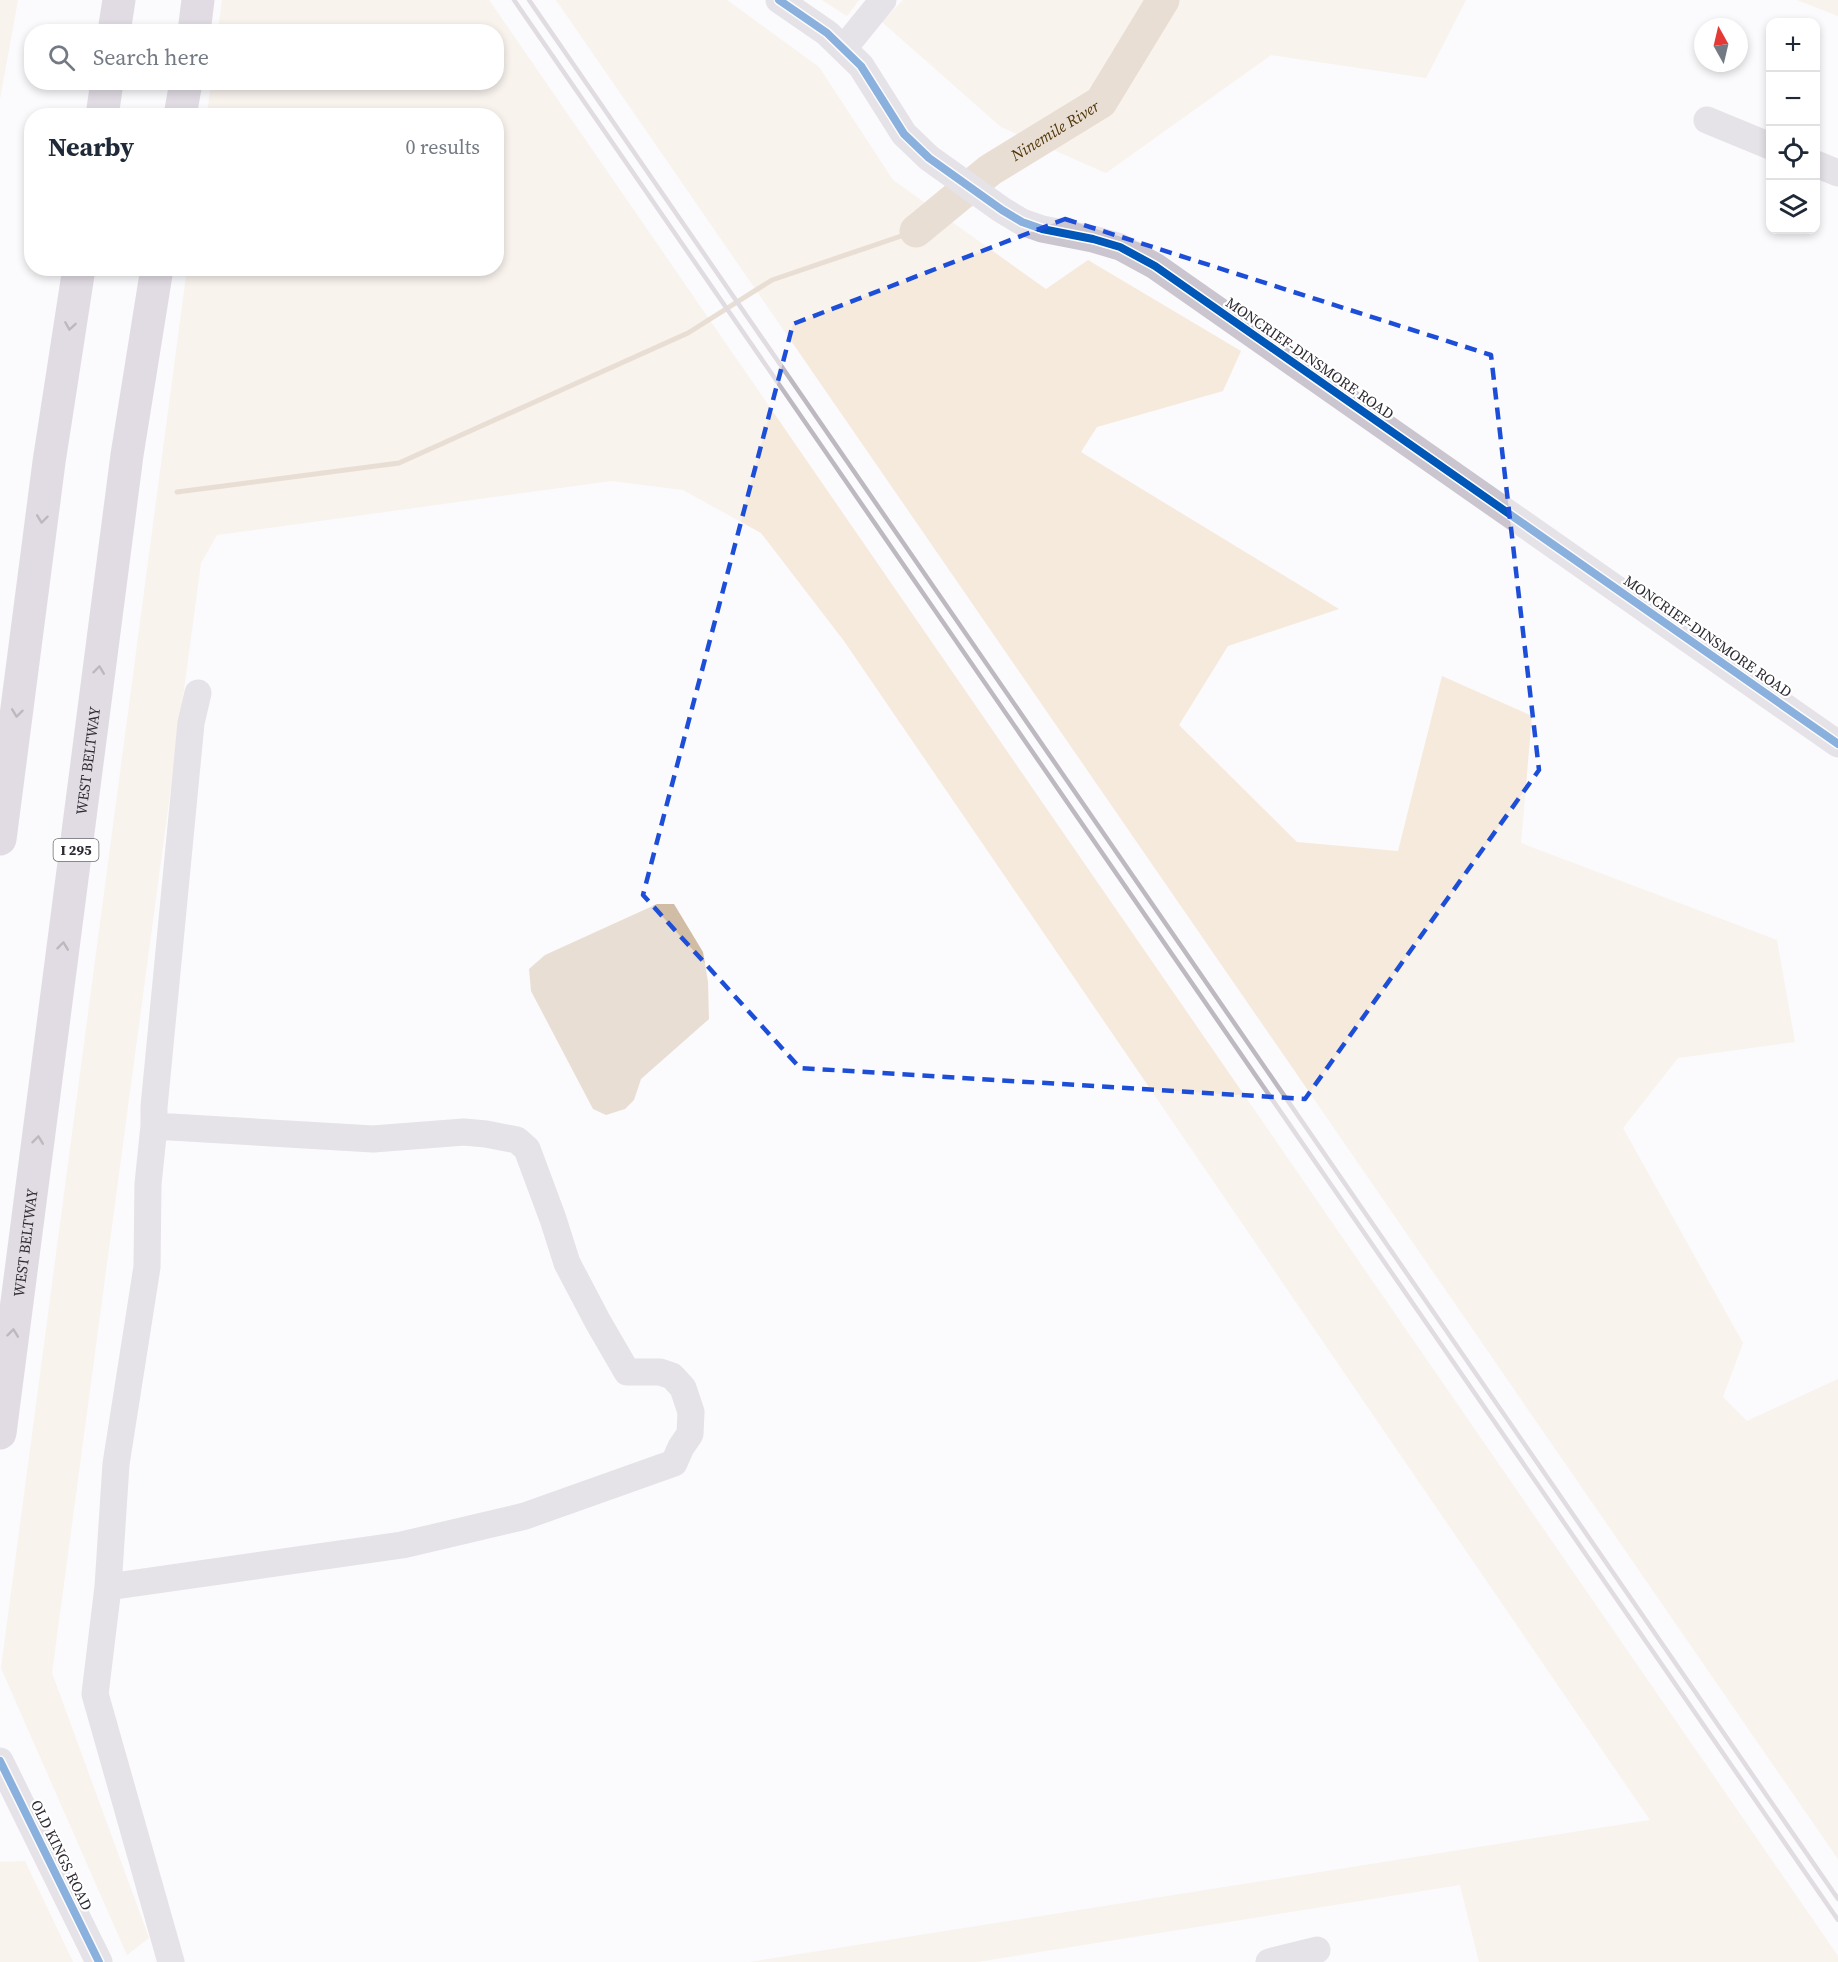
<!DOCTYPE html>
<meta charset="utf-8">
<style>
:root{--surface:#fff;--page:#f6f6f7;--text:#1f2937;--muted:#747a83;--line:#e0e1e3}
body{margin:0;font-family:"Source Serif 4",serif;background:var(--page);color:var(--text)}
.controls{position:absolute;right:18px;top:18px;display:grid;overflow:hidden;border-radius:12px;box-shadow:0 3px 9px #0003}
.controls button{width:54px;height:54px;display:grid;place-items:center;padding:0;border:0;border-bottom:2px solid var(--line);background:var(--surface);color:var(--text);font:30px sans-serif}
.compass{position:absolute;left:1694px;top:18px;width:54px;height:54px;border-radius:50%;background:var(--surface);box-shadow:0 3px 9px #0003;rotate:352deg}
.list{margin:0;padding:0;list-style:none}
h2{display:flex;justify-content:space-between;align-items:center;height:78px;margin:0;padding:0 24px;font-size:26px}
h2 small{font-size:20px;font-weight:400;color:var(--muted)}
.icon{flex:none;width:33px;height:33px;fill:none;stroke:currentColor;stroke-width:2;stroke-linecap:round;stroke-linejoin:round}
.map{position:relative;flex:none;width:1838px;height:1962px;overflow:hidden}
.search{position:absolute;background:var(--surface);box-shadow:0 3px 9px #0003;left:24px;top:24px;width:480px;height:66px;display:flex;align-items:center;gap:15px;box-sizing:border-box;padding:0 21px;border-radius:24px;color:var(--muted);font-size:22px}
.panel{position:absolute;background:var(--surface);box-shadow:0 3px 9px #0003;left:24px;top:108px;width:480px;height:168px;border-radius:24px}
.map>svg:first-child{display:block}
</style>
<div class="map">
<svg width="1838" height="1962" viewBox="0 0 1838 1962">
<rect width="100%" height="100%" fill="#fbfafc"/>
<path fill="#f6eadd" d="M0,0H18L0,99Z
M222,0H489L1838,1956V1962H1479L1460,1885L977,1962H749L1650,1820L844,641L761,533L683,490L611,481L217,535L201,563L52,1673L149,1938L127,1955L1,1668L187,269L496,268V116L207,115L211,83L496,82V32L218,31Z
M556,0H727L819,67L893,180L1046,289L1088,260L1241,351L1223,391L1097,427L1081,452L1339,609L1228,646L1179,725L1297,842L1398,851L1442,676L1532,716L1521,843L1777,940L1795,1042L1678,1058L1623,1128L1743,1343L1723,1397L1747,1421L1838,1379V1859Z
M822,0H859L847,16Z
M903,0H1466L1426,78L1271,55L1106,173L1001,127L882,22Z
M1797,0H1838V16Z
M25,1861L73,1962H0V1862Z"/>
<path fill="#d1bda5" d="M657,904H674L703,952L708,982L709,1019L641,1079L634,1100L625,1109L606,1115L593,1109L531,991L529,969L545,955Z"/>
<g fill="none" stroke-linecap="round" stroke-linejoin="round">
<path stroke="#d1bda5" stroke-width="5" d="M177,492L399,463L688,333L772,280L916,231"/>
<path stroke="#d1bda5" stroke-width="33" id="s1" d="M916,231L990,170L1101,102L1163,0"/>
<path stroke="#cbc5d0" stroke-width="27" d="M779,0L827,33L861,66L904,134L929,158L1002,210L1022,222L1042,229L1093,239L1120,247L1155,266L1838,744
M844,48L883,0
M1707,120L1770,146
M1816,164L1838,173
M154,1126V1107L191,723L198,693
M108,1587L402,1545L525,1516L674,1463L681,1447L690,1434L691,1412L683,1388L672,1376L660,1372H627L598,1322L567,1263L553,1219L527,1149L517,1140L486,1134L464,1132L373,1139L154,1126L148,1184L147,1267L116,1464L108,1587L95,1694L171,1962
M0,1761L99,1962
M1269,1962L1317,1950"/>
<g stroke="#c0b9c5" stroke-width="33">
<path d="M114,32L119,0"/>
<path d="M194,32L198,0"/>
<path d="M102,116L107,82"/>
<path d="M180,116L186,82"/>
<path d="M0,839L49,462L79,268"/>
<path id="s2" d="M0,1433L127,455L157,268"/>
</g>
<path stroke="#beb9c0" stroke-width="4.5" d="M514,0L1838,1920
M529,0L1838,1899"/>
<g stroke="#fff" stroke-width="11">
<path id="cycleway" d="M779,0L827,33L861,66L904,134L929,158L1002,210L1022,222L1042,229L1093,239L1120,247L1155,266L1838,744
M0,1761L99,1962"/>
</g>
<use href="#cycleway" stroke="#0057b8" stroke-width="8"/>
</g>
<defs><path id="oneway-chevron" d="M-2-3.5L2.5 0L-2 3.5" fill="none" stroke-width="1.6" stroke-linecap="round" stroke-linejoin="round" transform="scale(1.5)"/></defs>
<g stroke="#706b74">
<use href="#oneway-chevron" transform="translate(70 326) rotate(99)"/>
<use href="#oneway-chevron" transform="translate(42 519) rotate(97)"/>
<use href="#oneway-chevron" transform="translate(99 670) rotate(-83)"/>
<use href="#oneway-chevron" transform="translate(17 713) rotate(97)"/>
<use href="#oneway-chevron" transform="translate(63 946) rotate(-83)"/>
<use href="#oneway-chevron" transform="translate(38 1140) rotate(-83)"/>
<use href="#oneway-chevron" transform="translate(13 1333) rotate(-83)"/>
</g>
<path d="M0 0H1838V1962H0ZM1065,219L1491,355L1539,770L1305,1099L800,1068L643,895L793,324Z" fill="#fbfafc" fill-opacity=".55" fill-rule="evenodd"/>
<path fill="none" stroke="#1d4ed8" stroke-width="4.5" stroke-dasharray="12 8" stroke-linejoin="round" d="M1065,219L1491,355L1539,770L1305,1099L800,1068L643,895L793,324Z"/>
<g text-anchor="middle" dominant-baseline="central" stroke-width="4.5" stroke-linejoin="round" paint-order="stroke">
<rect fill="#fff" stroke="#6d6b70" stroke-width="1.5" x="53.5" y="839" width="45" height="22" rx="4.5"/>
<g font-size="14" font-weight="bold" fill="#2f2b32">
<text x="76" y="850">I 295</text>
</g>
<g font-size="15" fill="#2f2b32" stroke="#fff">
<text transform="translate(1310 358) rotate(35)">MONCRIEF-DINSMORE ROAD</text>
<text transform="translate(1708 636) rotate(35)">MONCRIEF-DINSMORE ROAD</text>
<text stroke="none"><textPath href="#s2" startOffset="678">WEST BELTWAY</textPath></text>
<text stroke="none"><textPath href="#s2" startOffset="192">WEST BELTWAY</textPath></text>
<text transform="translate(62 1855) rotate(64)">OLD KINGS ROAD</text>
</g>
<g font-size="16" font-style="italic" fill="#513507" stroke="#fff">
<text stroke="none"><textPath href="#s1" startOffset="172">Ninemile River</textPath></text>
</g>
</g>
</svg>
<div class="controls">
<button>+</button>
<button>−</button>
<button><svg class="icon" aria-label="locate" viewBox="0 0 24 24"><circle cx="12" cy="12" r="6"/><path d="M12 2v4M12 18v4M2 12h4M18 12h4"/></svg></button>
<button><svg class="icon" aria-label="layers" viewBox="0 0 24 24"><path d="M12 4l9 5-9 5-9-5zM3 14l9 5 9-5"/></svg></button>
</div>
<svg class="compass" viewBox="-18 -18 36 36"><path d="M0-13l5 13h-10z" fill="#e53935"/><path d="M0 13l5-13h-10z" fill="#747a83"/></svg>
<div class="search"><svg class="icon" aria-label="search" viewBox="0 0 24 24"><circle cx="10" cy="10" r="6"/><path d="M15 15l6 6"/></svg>Search here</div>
<section class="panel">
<h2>Nearby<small>0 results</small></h2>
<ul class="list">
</ul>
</section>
</div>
